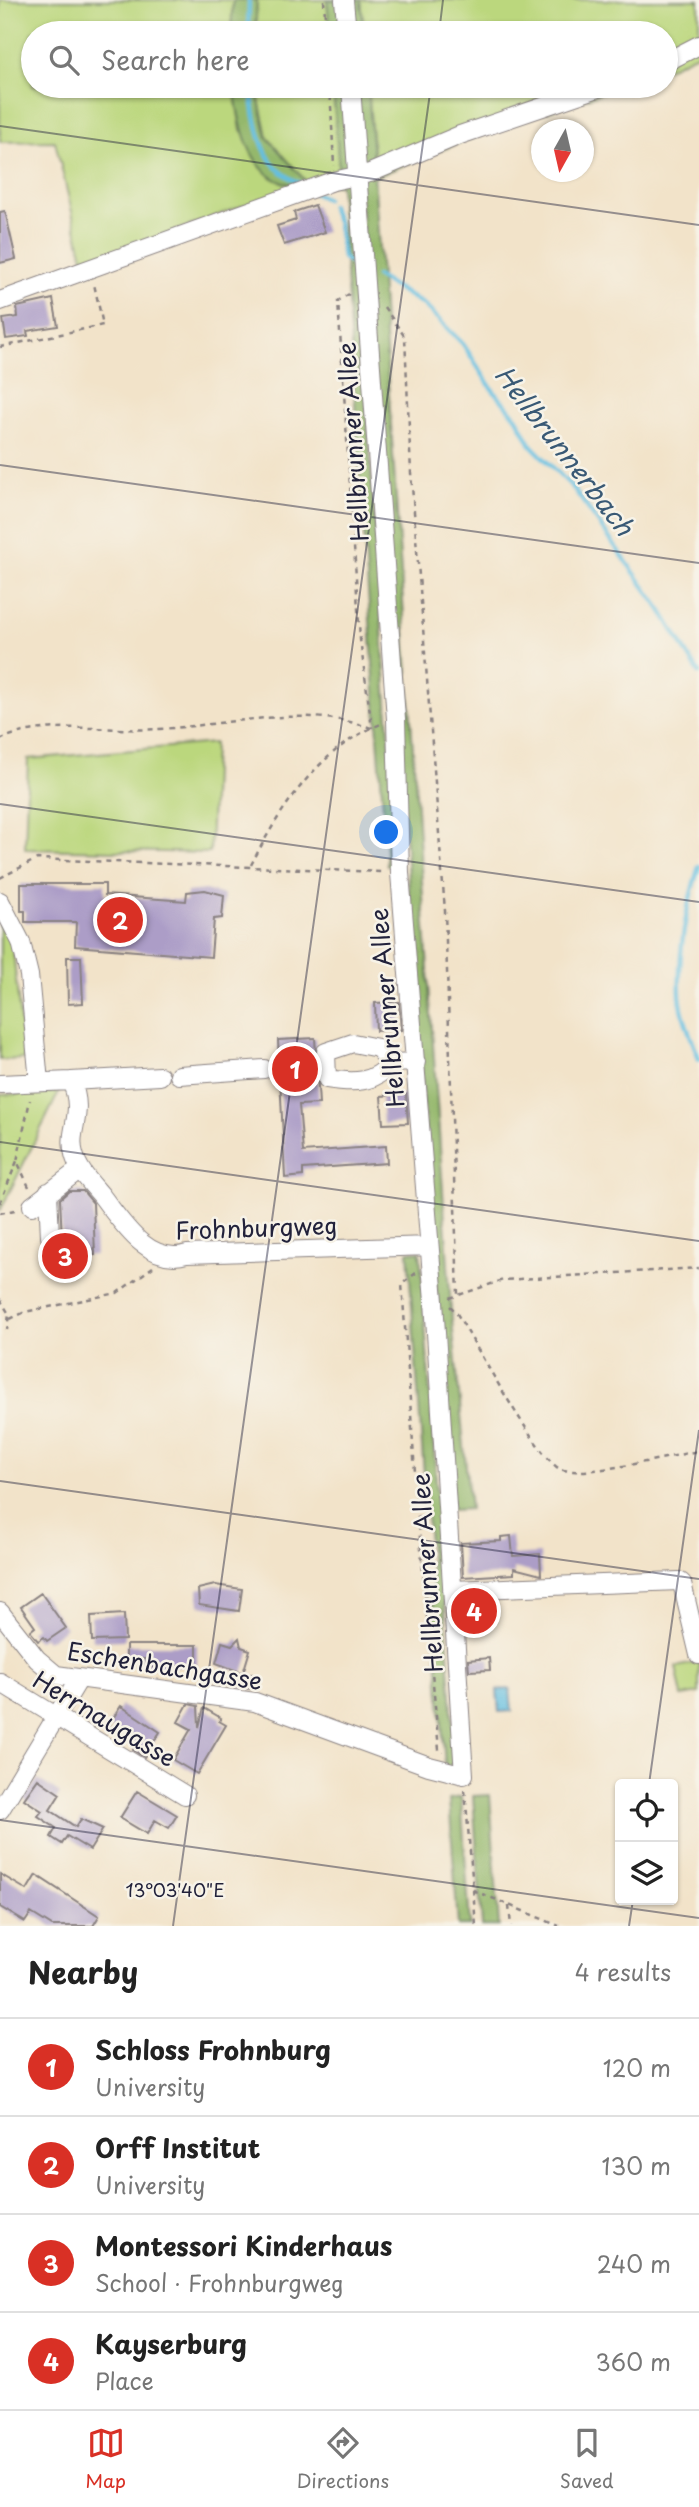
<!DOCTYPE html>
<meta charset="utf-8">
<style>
:root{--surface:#fff;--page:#f6f6f6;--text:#222;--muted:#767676;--line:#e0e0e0;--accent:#d93025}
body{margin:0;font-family:"Playpen Sans",sans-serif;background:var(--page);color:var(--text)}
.controls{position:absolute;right:21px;bottom:21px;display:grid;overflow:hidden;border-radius:7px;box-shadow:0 2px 5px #0004}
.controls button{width:63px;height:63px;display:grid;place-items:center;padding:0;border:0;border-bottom:2px solid var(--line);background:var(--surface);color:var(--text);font:35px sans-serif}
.compass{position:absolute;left:531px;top:119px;width:63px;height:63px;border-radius:50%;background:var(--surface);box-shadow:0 2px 5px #0004;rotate:188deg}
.you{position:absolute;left:387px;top:833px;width:24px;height:24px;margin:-18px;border:5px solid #fff;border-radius:50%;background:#1a73e8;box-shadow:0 0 0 10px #1a73e833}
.badge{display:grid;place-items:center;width:46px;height:46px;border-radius:50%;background:var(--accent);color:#fff;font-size:23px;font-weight:700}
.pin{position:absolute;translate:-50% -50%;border:4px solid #fff;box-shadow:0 2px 7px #0006}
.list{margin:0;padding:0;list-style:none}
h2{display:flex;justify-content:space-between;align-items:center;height:91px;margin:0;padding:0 28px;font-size:30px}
h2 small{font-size:23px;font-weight:400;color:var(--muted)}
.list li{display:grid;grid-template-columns:46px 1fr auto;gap:21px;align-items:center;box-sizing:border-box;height:98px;padding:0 28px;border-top:2px solid var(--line)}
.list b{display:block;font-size:26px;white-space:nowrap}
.list p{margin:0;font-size:23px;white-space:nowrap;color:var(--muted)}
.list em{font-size:23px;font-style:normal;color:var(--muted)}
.icon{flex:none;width:38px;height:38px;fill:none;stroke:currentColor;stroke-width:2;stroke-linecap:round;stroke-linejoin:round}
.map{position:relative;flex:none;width:699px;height:1926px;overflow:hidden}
.search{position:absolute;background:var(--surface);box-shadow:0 2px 5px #0004;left:21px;right:21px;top:21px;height:77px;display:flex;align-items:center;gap:18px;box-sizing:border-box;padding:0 24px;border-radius:38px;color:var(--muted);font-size:26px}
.sheet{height:483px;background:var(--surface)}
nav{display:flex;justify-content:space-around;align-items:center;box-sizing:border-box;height:98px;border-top:2px solid var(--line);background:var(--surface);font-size:19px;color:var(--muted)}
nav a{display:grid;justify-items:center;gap:4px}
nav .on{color:var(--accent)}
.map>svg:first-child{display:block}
</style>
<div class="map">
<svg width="699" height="1926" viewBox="0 0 699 1926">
<rect width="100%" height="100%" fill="#f7f3e8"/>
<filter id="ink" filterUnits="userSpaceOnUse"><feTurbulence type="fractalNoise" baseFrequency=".0143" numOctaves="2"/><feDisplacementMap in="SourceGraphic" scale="14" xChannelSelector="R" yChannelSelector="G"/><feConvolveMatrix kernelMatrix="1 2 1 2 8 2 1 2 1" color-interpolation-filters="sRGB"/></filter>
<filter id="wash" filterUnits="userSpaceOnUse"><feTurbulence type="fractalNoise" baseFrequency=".00686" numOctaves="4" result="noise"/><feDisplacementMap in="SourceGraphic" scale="28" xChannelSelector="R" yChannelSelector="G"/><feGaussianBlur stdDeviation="1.57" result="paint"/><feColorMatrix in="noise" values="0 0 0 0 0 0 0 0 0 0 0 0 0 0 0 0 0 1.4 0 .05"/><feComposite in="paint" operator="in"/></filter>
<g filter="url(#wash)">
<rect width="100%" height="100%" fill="#f2e3c9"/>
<path fill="#bbd77d" stroke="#6e7c5c" stroke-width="2" d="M0,0H233L231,33H33V86H234L241,130L294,186L85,266L55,141L0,142Z
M257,0H327L330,33H255Z
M361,0H699V53L666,69V33H364Z
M256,86H333L340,185L308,184L267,137Z
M368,86H623L479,135L375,177Z
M214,743L210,853L25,849L28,759Z
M0,919L12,940L24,1059L0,1060Z
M59,1092L0,1211V1095Z
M699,1662V1693L682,1696L676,1667Z"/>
<path fill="#94b86c" stroke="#5b6d54" stroke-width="2" d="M233,0H257L255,33H231Z
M327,0H339L341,33H330Z
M347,0H361L364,33H349Z
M234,86H256L267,137L308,184C252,193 239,127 234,86Z
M333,86H345L398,865L387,866Z
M353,86H368L451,1309L470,1509L452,1510Z
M420,1251L456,1768L445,1767L408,1252Z
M490,1795L499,1926H482L473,1796Z
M461,1797L470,1926H458L449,1799Z"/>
<path fill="#63bfe1" stroke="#42708e" stroke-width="2" d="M510,1689L512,1711L499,1712L497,1690Z"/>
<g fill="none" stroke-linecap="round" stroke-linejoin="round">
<path stroke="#63bfe1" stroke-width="4.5" d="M248,33L249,0
M251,86C253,110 259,151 277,168C285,176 296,181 305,187
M314,193L326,199
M331,206L338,224L343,258L354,265
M376,276L423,304L463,344L492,389L517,418L531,445L574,489L661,610L699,673
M699,866C686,906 678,954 680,996C682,1018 692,1039 699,1059"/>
</g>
<g id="blocks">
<path fill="#ac9dc7" d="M315,205L325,232L284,245L277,226L296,220L294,212Z
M5,211L16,259L0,263V212Z
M53,299L58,326L27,331L28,336L6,339L3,319L18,317L17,307Z
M21,884H105V895L186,901L187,892L205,890L224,895L222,918L214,919L211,957L75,946L76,922H25V911H21Z
M67,957H81L83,1003L68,1004Z
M399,1002L401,1030L376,1031L375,1003Z
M315,1038L319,1104L299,1105L303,1152L386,1146L387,1163L303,1169V1176L285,1178L280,1077L273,1078L275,1069L272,1060H279L278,1040Z
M406,1094L408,1123L383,1124L381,1096Z
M69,1191H83L93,1203L95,1255L63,1257L60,1199Z
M511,1536L513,1556L540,1554L541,1575L514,1568V1574L463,1577L461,1543L501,1541V1537Z
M215,1585L242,1589L239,1611L199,1605L198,1589Z
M41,1593L66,1628L47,1641L44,1637L38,1641L30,1631L35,1627L21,1607Z
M488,1600L489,1623H466L464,1601Z
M124,1614L125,1640L92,1641L91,1616Z
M239,1638L241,1647L250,1650L243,1673L216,1663L222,1642L232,1645Z
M126,1645H197V1665L145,1668V1659H126Z
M489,1658L490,1670L469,1671L468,1660Z
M252,1674L253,1689L240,1688L239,1675Z
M188,1704L198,1706L199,1727L204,1708L221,1718L219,1721L226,1725L197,1774L173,1760L191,1729L178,1722Z
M121,1706L160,1732L144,1757L133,1750L136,1745L108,1726Z
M38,1779L60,1794L50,1810L76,1827L81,1819L103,1829L90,1850L67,1836L62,1844L51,1837L56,1828L38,1816L42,1811L24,1799Z
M137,1791L177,1815L169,1828L155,1820L147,1834L120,1818Z
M0,1874L27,1890L36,1875L99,1916L93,1926H52L31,1913L25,1922L0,1907Z"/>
</g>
</g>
<g filter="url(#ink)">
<use href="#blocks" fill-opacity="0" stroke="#8a8282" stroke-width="2"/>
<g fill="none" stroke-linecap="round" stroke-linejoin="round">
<g stroke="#8a8282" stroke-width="20">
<path id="minor" d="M344,0L347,33
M666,62L699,45
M0,301L333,181L370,173L460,135L604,86
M0,901L21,942L29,975L39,1082
M391,1063C374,1084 353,1083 327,1079L326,1052L353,1043L378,1048L391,1063L416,1062
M179,1075L264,1069
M71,1081L160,1076
M0,1084L71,1081C86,1115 67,1129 74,1154C78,1170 91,1183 101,1195C121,1221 148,1266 187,1254L429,1246
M48,1192L50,1237
M32,1206L80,1169
M452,1590L679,1581L682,1583L699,1655
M0,1612L37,1659L56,1675L255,1702L429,1766L464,1775L434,1301L400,873L396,719L351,86
M0,1682L185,1795
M0,1810L79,1679"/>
</g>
<path stroke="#8a8282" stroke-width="2.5" stroke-dasharray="5 5" stroke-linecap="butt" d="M324,0L326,33
M330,86L334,166
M349,294L338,301L360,639L372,728
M384,307L405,337L411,473L445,911L458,1295
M0,347L103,325L94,284
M0,740C42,719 112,732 159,729C229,725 303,704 371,728
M251,865C280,809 319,748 381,724
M0,878L37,859L383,872
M29,1187L17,1161L30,1100
M0,1203L17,1161
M0,1213L19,1209
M416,1273L402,1284L418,1516L439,1750L443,1753
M450,1298L503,1280L699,1268
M0,1299L9,1314L7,1330
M450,1306L456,1312C471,1337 540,1461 560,1469C584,1478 670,1456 699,1451
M10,1319L25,1312L117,1293L153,1267
M465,1790L476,1926
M473,1890L559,1926
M509,1906L511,1926"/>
<use href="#minor" stroke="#fff" stroke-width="18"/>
</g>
</g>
<path fill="none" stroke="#22223b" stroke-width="2" stroke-opacity="0.45" d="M439,33L443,0M0,126L699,225M0,465L699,563M0,804L699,902M0,1142L699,1241M0,1481L699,1579M649,1784L699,1430M0,1820L699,1918M173,1926L431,86M629,1926L633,1900"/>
<g text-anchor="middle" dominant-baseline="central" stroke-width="5" stroke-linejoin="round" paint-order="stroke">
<g font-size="24" fill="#22223b" stroke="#f7f3e8">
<text transform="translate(352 442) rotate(-94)">Hellbrunner Allee</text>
<text transform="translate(386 1008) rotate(-95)">Hellbrunner Allee</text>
<text transform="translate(256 1227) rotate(-2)">Frohnburgweg</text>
<text transform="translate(426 1573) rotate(-94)">Hellbrunner Allee</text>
<text transform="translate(165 1665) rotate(9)">Eschenbachgasse</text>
<text transform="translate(105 1718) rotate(31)">Herrnaugasse</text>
</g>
<g font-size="26" font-style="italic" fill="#395975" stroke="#f7f3e8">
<text transform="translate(565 450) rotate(52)">Hellbrunnerbach</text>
</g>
</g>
<g font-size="18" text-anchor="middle" fill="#22223b" stroke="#f7f3e8" stroke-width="5" stroke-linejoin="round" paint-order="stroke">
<text x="175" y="1897">13°03'40"E</text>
</g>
</svg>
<div class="controls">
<button><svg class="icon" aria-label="locate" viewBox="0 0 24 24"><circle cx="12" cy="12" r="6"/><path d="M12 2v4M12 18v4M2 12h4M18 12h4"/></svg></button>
<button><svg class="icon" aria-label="layers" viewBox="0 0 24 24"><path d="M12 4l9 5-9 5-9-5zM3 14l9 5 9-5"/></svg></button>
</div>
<svg class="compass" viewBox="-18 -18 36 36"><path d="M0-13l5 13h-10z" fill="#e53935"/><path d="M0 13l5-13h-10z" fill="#767676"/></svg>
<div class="you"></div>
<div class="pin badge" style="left:295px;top:1069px">1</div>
<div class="pin badge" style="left:120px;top:920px">2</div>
<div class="pin badge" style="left:65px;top:1256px">3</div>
<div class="pin badge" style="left:474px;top:1611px">4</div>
<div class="search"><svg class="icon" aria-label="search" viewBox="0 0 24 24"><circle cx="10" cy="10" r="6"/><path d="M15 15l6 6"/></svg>Search here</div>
</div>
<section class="sheet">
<h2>Nearby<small>4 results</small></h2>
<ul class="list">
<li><span class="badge">1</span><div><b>Schloss Frohnburg</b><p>University</p></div><em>120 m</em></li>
<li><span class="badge">2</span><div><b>Orff Institut</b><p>University</p></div><em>130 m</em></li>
<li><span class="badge">3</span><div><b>Montessori Kinderhaus</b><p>School · Frohnburgweg</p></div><em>240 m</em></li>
<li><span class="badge">4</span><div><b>Kayserburg</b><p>Place</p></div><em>360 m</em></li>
</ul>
</section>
<nav>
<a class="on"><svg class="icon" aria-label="map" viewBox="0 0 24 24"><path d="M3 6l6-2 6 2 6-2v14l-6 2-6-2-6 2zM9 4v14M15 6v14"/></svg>Map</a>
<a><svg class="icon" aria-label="directions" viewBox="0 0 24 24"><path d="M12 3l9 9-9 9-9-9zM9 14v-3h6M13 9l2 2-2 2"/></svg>Directions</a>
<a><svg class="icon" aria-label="saved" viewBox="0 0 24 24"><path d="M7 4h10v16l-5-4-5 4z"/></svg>Saved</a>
</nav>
